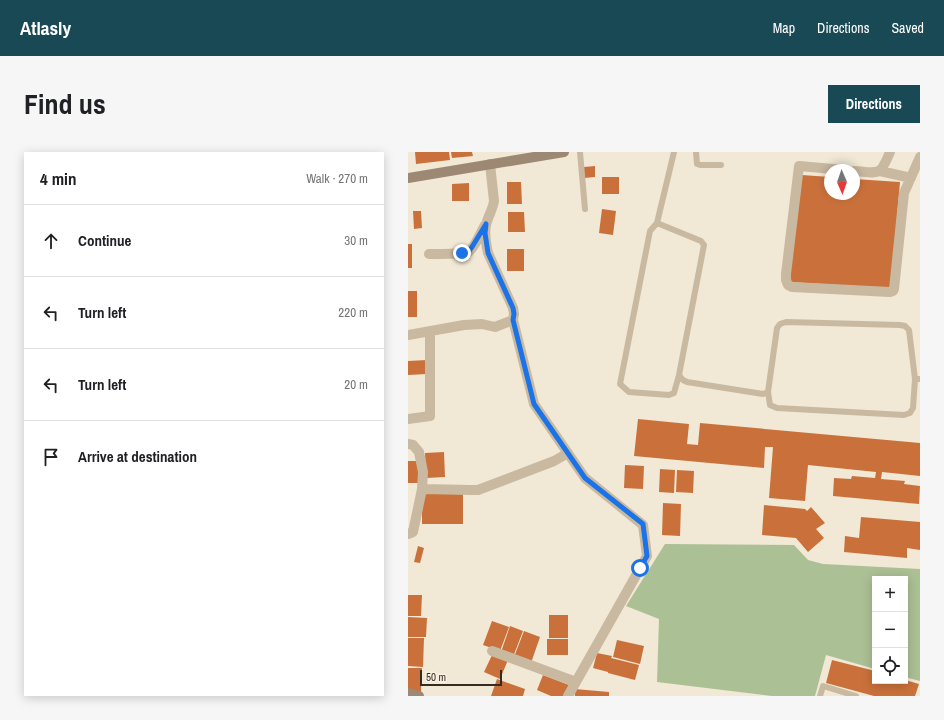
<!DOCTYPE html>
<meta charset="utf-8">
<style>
:root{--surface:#fff;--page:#f6f6f6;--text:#202124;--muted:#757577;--line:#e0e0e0;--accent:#194955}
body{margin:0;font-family:"Archivo Narrow",sans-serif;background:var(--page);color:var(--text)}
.controls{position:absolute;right:12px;bottom:12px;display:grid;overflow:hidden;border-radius:0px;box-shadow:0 2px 10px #0003}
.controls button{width:36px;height:36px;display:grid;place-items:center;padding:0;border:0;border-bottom:1px solid var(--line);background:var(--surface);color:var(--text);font:20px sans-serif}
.compass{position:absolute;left:416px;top:12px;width:36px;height:36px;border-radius:50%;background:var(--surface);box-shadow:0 2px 10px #0003;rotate:178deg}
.scale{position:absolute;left:12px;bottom:10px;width:82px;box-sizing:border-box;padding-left:4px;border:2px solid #332b24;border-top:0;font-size:11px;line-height:14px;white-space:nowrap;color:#332b24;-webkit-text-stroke:3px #f9f1e1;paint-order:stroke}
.stop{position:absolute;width:12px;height:12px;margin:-9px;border:3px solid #1a73e8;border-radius:50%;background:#fff}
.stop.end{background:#1a73e8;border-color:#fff;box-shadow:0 1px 4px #0008}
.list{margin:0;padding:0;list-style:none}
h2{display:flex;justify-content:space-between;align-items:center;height:52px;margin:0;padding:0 16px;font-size:17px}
h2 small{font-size:13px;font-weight:400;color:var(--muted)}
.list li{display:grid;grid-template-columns:26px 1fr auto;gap:12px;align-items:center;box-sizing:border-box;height:72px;padding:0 16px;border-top:1px solid var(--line)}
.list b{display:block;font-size:15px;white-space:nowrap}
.list em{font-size:13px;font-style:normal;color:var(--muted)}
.icon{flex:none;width:22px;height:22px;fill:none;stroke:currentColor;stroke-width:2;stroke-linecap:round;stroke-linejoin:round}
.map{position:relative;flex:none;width:512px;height:544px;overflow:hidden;border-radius:0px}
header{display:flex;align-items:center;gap:24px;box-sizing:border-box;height:56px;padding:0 20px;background:var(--accent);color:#fff}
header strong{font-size:19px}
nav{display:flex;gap:22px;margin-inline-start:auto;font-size:14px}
.intro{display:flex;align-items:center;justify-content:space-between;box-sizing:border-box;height:96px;padding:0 24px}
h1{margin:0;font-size:28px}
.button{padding:10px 18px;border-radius:0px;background:var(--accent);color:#fff;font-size:14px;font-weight:700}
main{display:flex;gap:24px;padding:0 24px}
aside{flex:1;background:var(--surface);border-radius:0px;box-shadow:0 2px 10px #0003}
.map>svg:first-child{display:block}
</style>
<header>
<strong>Atlasly</strong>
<nav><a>Map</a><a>Directions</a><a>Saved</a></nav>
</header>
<div class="intro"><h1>Find us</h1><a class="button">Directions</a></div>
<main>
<aside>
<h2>4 min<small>Walk · 270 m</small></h2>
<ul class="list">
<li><svg class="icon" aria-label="ahead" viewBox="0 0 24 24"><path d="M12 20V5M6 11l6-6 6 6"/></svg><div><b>Continue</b></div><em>30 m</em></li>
<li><svg class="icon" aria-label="left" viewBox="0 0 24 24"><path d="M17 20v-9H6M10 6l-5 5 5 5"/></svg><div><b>Turn left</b></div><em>220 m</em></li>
<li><svg class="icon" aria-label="left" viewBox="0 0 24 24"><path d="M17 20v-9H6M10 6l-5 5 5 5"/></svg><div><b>Turn left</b></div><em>20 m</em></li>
<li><svg class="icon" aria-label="arrive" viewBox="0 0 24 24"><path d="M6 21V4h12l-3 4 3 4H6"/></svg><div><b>Arrive at destination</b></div></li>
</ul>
</aside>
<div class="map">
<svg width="512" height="544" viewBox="0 0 512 544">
<rect width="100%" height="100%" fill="#f1e8d5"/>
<path fill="#acc095" d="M257,392L386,393L400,408L415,412L512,417V529L497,525V427H467V517L418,503L407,544H364L249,530L251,467L218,454Z"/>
<path fill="#ca713b" d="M7,0H41L42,8L8,12Z
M43,0H64L65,4L44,6Z
M187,14V25L176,26V15Z
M394,23L422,25V42H446V27L492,30L483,136L381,130Z
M194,25H211V42H194Z
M99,30H113L114,52H99Z
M61,31V49H44V32Z
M194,57L208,59L205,83L191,81Z
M5,59H13L14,76L6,77Z
M100,60H116L117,80H100Z
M0,92H4V116H0Z
M99,97H116V119H99Z
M0,139H9V165H0Z
M19,208V222L0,223V209Z
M230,267L281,272L279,292L290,293L292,271L512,291V324L474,320L473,327L497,329L496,332L512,334L511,352L425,344L426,326L443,327L444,324L467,326L468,320L400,313L397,349L361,346L365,295H357L356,316L226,304Z
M36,300L37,325L18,326L17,301Z
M0,309H11V331H0Z
M217,313L236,314L235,337L216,336Z
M252,317L267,318L266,341L251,340Z
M269,318L286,319L285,341L268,340Z
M14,341H55V372H14Z
M255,351L273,352L272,384L254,383Z
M356,353L397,357L399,359L403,355L417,371L408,377L416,386L400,400L388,386L354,383Z
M453,365L512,370V398L499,396V406L436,400L437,384L451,386Z
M10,394L16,396L12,411L6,410Z
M0,443H14L13,464H0Z
M141,463H160V486H141Z
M0,465L19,466L18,485H0Z
M84,469L101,475L92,499L75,493Z
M102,474L115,479L105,505L93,500Z
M116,479L132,485L123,511L106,505Z
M0,486H16L15,515L0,514Z
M139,487H160V503H139Z
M209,488L236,494L232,512L205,505Z
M85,501L100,508L92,527L76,520Z
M189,501L204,504L203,506L231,513L227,528L200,521V520L185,516Z
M424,508L467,519V529H497V528L511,532L507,544H466L418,531Z
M0,516H14L13,540L0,539Z
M135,523L161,533L156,544H143L129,538Z
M89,527L117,537L115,544H83Z
M167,537L201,540V544H167Z"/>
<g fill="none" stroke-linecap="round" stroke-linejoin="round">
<path stroke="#c9b9a1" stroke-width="6" d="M172,0L177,57
M266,0L249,71L293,89L296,93L271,223L275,228L279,230L355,242L360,240L369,176L372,172L378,170L492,173L497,174L501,178L507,227H512
M288,0L289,12L292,13H313
M249,71L242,79L212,232L221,240L261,243L266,241L271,223
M360,240L362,253L369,256L496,263L502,261L505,256L507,227
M412,544L415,534L448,544"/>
<path stroke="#c9b9a1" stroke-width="10" d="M437,18L391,14L378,122V128L380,133L384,135L482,140L485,139L486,137L496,41L512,5
M446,19C471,21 472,25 482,0
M472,19L503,26
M21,102C29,102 54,102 60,100C66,97 73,80 77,73
M105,168L126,252L177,326L235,373L239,404L160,544
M0,183L56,173L74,172L87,175L105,168L106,162L105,156L80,101C78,92 76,82 78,73C80,64 85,57 86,49L82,12
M0,267L22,264V179
M0,292L5,293L11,300L15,320L14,337L5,380L0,382
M14,337L63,338H70L146,309L160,301
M84,499L168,530"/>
<path stroke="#9c8873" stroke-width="10" d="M0,26L156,0
M0,541L11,544"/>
</g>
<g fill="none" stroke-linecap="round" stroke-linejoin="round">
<path stroke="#1a73e8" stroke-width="5" d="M54,101L60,100L64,95L78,72L77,81L80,101L105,156L106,162L105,168L126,252L177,326L235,372L239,404L232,416"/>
</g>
</svg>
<div class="controls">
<button>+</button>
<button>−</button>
<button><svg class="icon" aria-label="locate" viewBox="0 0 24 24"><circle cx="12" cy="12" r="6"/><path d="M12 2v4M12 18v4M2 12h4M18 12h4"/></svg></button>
</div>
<svg class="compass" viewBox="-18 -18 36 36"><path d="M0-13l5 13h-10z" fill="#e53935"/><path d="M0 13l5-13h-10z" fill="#757577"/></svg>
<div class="scale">50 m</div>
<div class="stop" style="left:232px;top:416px"></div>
<div class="stop end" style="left:54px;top:101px"></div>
</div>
</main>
